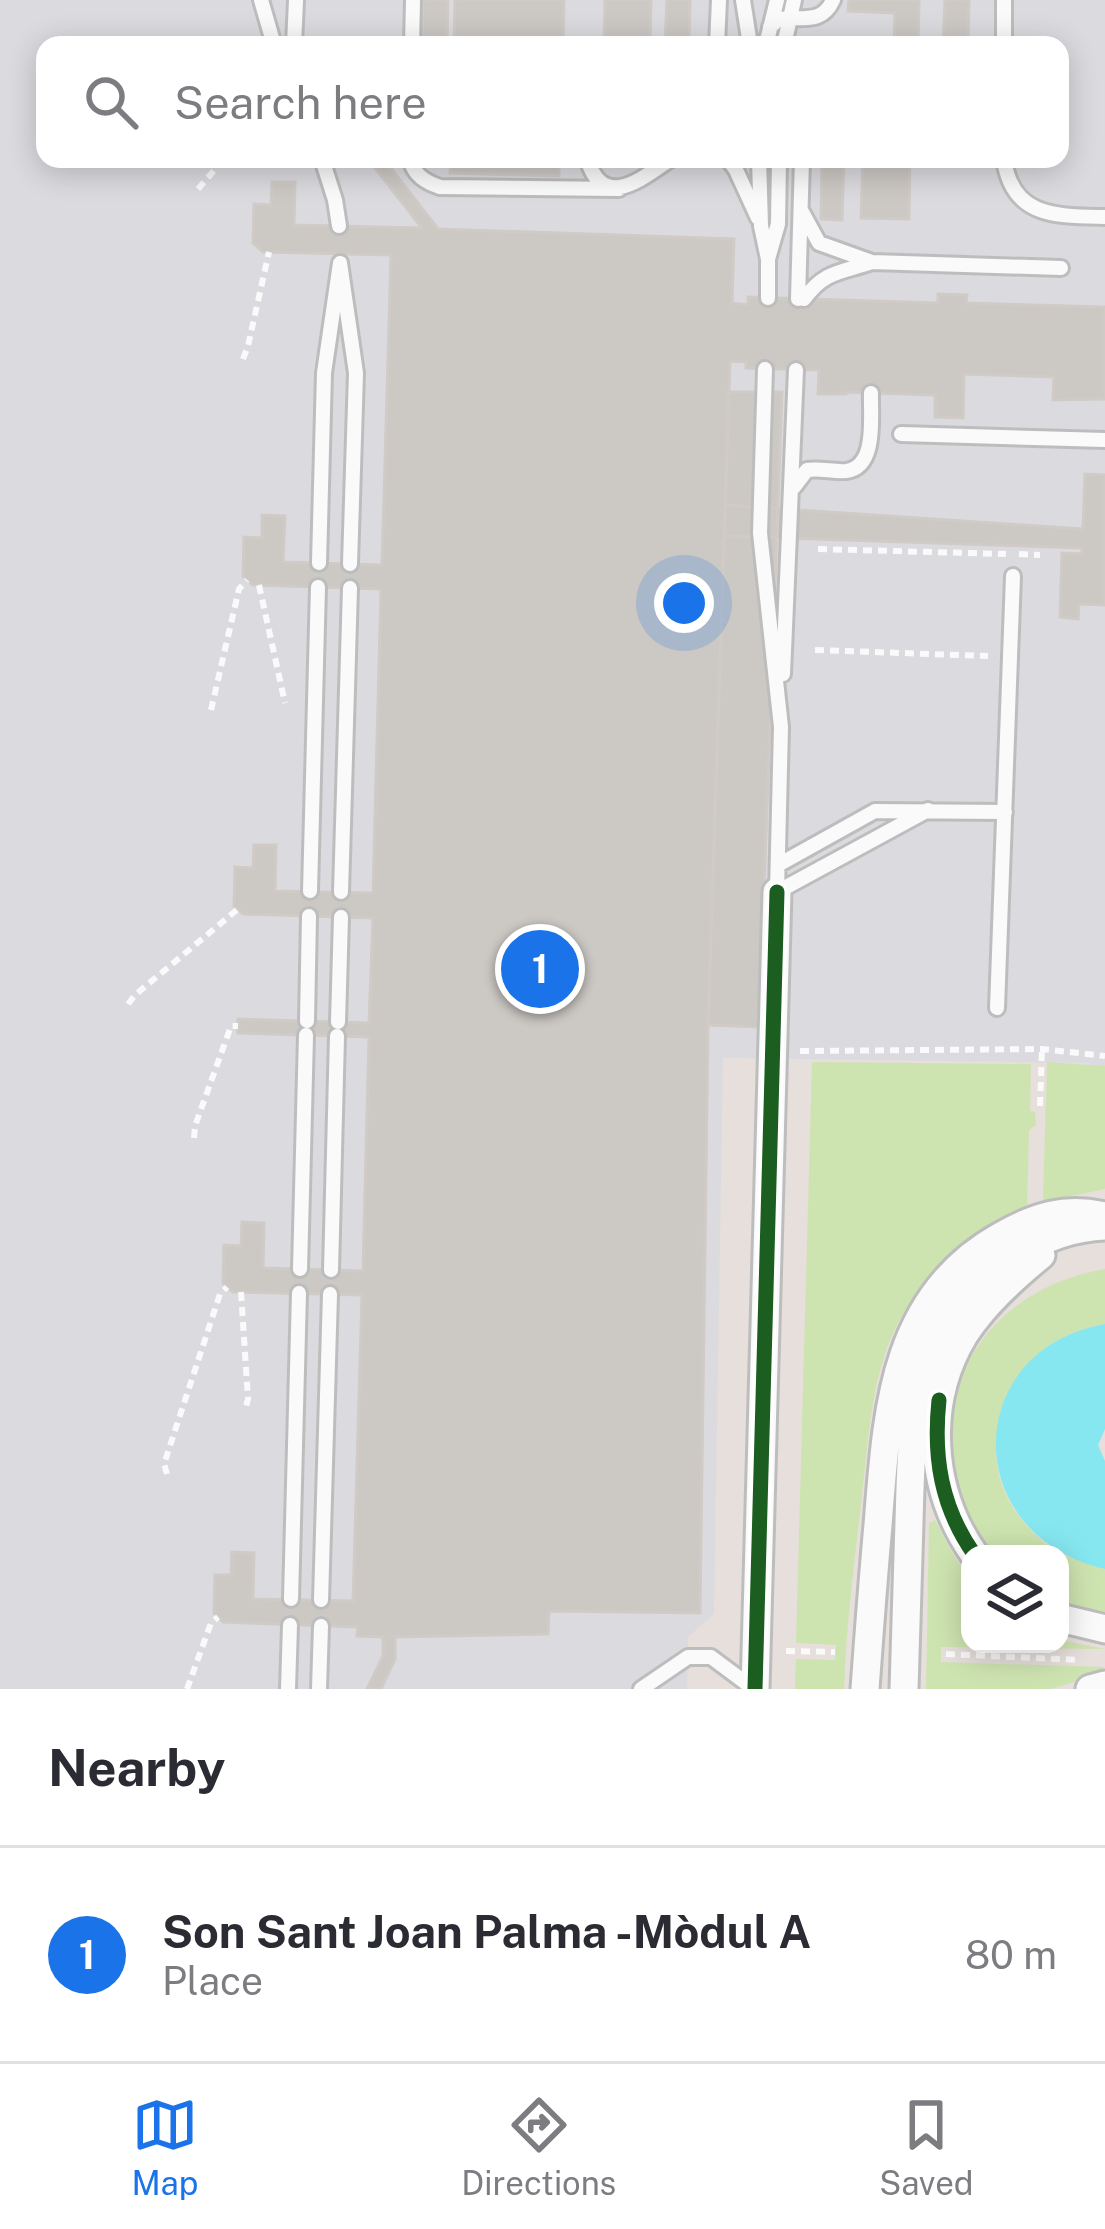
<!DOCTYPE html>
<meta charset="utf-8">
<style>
:root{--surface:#fff;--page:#f7f7f7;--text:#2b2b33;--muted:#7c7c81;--line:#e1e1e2;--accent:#1a73e8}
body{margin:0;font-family:"Public Sans",sans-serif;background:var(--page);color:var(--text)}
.controls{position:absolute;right:36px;bottom:36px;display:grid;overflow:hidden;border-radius:24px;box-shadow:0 6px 30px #0003}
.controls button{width:108px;height:108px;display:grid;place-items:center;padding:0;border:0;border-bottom:3px solid var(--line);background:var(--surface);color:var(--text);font:60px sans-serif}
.you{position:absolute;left:684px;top:603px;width:42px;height:42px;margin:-30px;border:9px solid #fff;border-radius:50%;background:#1a73e8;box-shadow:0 0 0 18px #1a73e833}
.badge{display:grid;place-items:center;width:78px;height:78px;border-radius:50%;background:var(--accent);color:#fff;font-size:39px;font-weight:700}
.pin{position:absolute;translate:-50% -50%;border:6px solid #fff;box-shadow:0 3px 12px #0006}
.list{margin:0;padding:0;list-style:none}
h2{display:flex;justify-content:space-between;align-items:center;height:156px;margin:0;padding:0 48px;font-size:51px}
h2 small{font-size:39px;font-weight:400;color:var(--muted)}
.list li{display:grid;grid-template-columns:78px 1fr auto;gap:36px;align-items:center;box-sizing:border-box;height:216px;padding:0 48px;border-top:3px solid var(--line)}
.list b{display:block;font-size:45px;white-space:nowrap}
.list p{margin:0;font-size:39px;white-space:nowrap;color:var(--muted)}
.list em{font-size:39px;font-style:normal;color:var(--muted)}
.icon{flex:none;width:66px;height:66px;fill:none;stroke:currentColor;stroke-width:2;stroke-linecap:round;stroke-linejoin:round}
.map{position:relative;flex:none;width:1105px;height:1689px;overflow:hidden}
.search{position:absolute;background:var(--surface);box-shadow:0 6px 30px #0003;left:36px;right:36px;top:36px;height:132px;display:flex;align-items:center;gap:30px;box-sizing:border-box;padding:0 42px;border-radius:24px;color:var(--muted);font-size:45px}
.sheet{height:372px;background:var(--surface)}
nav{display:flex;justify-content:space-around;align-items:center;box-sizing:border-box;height:168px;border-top:3px solid var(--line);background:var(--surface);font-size:33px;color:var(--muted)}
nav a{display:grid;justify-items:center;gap:6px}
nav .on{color:var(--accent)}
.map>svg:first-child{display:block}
</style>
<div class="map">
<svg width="1105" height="1689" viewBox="0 0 1105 1689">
<rect width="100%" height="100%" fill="#e6dfdb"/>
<path fill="#dbdbdf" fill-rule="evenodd" d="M0,0H1105V1081L1089,1063L723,1058L714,1614L688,1637L687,1689H0ZM45,45H1060V159H45Z"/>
<path fill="#cee4b0" d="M812,1062L1031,1064L1030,1111L1035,1112L1036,1125L1029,1130L1027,1208C964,1237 905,1288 884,1357C869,1404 867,1455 861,1504C854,1566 846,1627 844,1689H795L796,1659L835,1660L836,1645L796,1643Z
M1047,1062L1105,1066V1189L1043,1202Z
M1105,1269V1324C1065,1331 1036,1348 1015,1384C977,1450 998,1513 1060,1554H985C975,1536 960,1516 953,1496C950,1485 951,1471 950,1459C941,1359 1009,1285 1105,1269Z
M935,1520L954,1556L970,1579V1644H1060V1640L1105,1649L941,1647V1662L1103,1667L1104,1673L1051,1689H926L929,1523Z
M1060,1554L1105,1569V1619L1060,1608Z"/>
<path fill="#86e7f0" d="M1105,1324V1429L1098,1445L1105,1461V1569C958,1535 961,1349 1105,1324Z"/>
<path fill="#ccc8c4" stroke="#d1cbc7" stroke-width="3" d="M423,0H448L447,45H422Z
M455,0H564L563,45H454Z
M605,0H651L650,45H604Z
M667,0H690L689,45H665Z
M849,0H919L918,45H894L895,13L848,11Z
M945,0H969L968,45H943Z
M368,159H384L438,229L734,239L732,303L748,305V297L938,303V294L967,295L966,303L1105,307V399L1053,400L1054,377L964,374L963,418L935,417V395L846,392V394H818L819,370L746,368V362L730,361L708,1025L700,1613L549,1611L548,1634L395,1637V1659L381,1689H367L383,1656V1637L357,1636L358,1627L223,1622L214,1613L215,1575H231L232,1552L254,1553L253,1599L353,1601L362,1295L233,1292L223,1283L224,1245L241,1246L242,1222L264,1223L263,1268L363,1271L369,1037L238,1033V1019L369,1023L373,918L243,914L234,906L235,867L253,868L254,845H276L275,891L373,893L381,589L253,585L243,576L244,537L262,538V515L285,516L283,562L382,565L391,255L263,252L253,243L254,204L271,205L272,182H295L294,225L422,228Z
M451,159H559V176L450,173Z
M822,159H844L842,220L821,219Z
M863,159H910L909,219L861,218Z
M729,392H782L759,1027L708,1025Z
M1085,474L1105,475V605L1079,604L1078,619L1060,617L1062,553L1082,554V548L724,536L725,505L1083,529Z"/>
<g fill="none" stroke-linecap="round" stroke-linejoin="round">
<g stroke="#bebdbe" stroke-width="20">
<path id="service" d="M261,0L274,45
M743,0L750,45
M770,27L779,19C802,16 822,25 833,0
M294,45L296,0
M412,45L413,0
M717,45L719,0
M766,45L777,0
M784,45L794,0
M1004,45V0
M322,159L335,200L339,226
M410,159C414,175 425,182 440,187L619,189
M587,159C604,212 642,178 671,159
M728,159L736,170L758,218
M759,159L761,226L768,259L778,224L779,159
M1004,159C1012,218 1057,216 1105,217
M801,210L819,243L872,262L1061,268
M768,298V259
M798,299L802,159
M804,299C825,270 841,273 872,262
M765,369L760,533L781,727L777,892L928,810
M901,434L1105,440
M794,487L807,470C820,468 833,472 846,471C878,467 870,415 871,393
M319,563L324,373L340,263L356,373L350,564
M783,674L796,370
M778,865L875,811L1005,812
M310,891L318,587
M341,892L350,588
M997,1008L1013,576
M307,1021L309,916
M338,1022L341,917
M300,1269L306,1035
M331,1270L337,1036
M291,1599L299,1293
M321,1600L330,1294
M288,1689L290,1625
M319,1689L321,1626
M641,1689L688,1657H711L754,1689"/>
</g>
<g stroke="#bebdbe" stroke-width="33">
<path id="minor" d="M974,1554C929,1490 923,1403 964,1335C984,1304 1013,1278 1041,1255
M1060,1618L1105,1629
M755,1689L777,892
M865,1689C869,1634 873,1579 878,1525C887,1414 891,1297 1001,1236C1036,1216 1065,1207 1105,1216
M904,1689C906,1633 907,1578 909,1522C912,1413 912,1317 1017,1254C1044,1238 1074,1227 1105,1226
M1090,1689L1105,1685"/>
</g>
<path stroke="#fbfafa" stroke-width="6" stroke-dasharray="9 6" stroke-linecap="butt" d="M198,189L224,159
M243,359L248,346L269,252
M818,549L1006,554
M1019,554L1040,555
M259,585L285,703
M815,650L988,656
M211,710L239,589L247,580
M128,1004L135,995L238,909
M800,1051L1042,1049L1105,1056
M1040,1106L1042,1049
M194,1138L195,1126L231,1026H238
M241,1292L248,1399L245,1410
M167,1474L164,1464L220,1294L227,1287
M786,1651L835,1652
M946,1654L1080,1660
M187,1689L211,1623L218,1617"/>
<use href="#service" stroke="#fbfafa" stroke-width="14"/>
<use href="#minor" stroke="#fbfafa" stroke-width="27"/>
<g stroke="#fff" stroke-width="22">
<path id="cycleway" d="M939,1400C933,1457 941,1507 974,1554
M755,1689L777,892"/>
</g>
<use href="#cycleway" stroke="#1b5e20" stroke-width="15"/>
</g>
</svg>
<div class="controls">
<button><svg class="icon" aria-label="layers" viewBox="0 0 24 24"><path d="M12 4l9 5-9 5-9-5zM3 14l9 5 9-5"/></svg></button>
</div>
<div class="you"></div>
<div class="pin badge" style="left:540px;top:969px">1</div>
<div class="search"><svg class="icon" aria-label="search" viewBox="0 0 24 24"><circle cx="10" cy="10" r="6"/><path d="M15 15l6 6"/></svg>Search here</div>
</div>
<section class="sheet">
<h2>Nearby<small></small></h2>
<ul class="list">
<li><span class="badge">1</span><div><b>Son Sant Joan Palma -Mòdul A</b><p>Place</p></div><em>80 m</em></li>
</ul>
</section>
<nav>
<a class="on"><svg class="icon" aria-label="map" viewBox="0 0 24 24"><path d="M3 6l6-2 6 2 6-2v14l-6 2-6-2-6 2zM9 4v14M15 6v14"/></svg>Map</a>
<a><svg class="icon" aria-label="directions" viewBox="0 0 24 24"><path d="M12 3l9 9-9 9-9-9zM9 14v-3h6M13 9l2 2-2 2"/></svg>Directions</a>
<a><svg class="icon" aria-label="saved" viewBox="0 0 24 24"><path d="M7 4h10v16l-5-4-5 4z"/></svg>Saved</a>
</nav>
